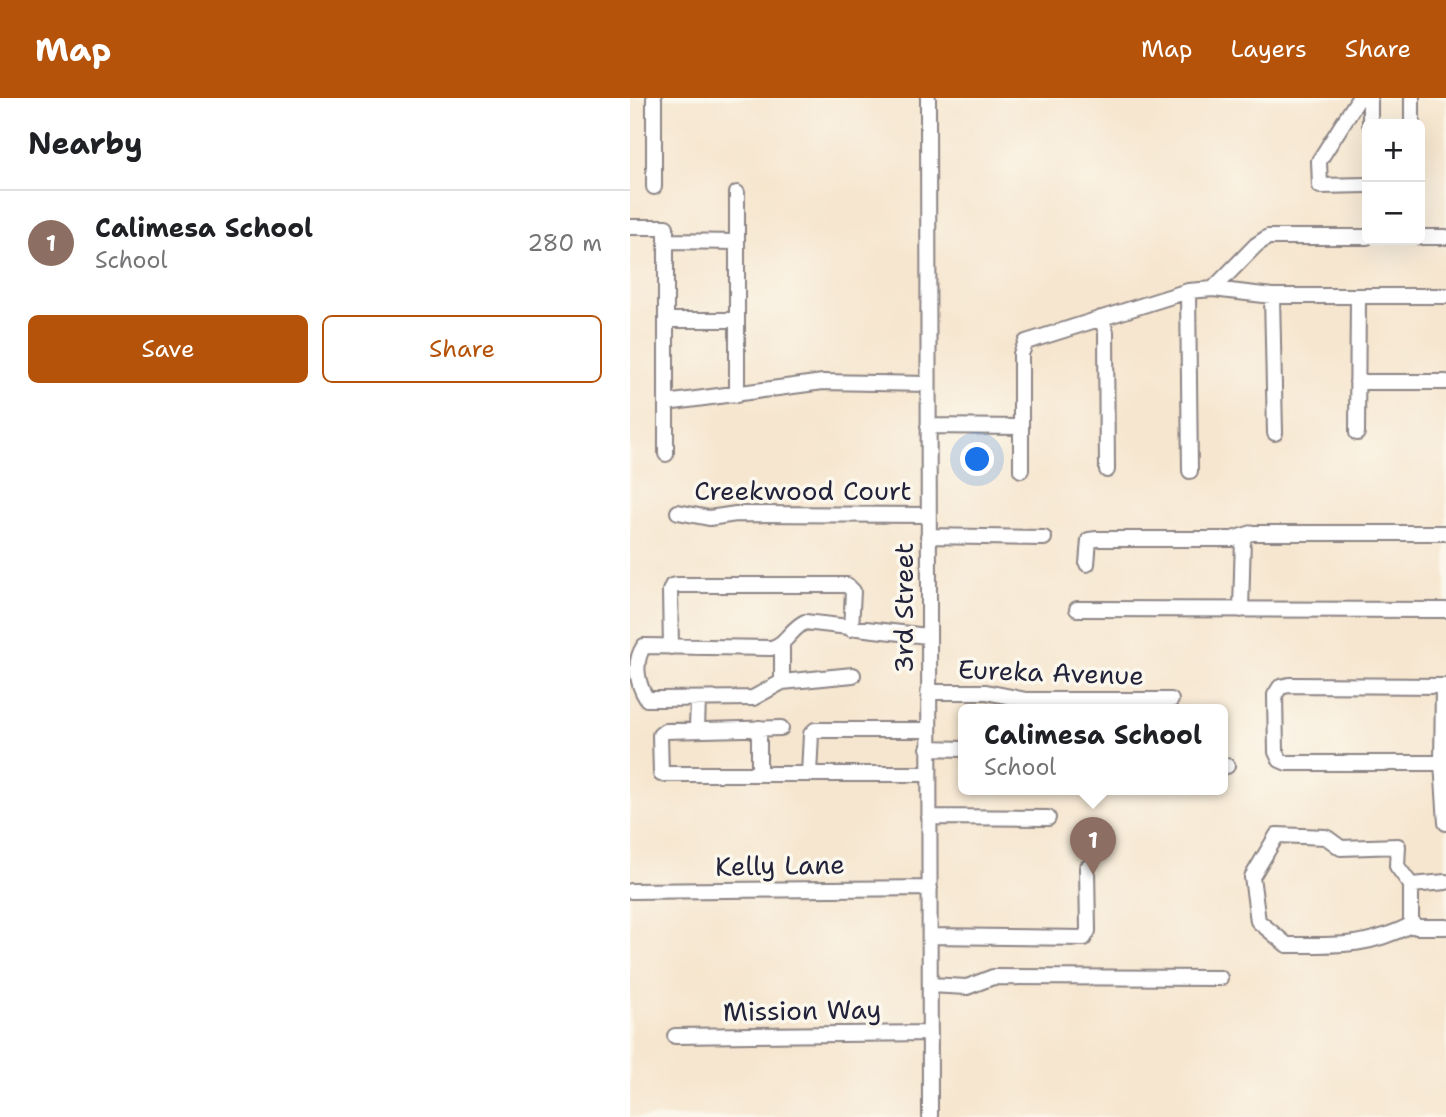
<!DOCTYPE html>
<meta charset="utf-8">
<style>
:root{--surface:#fff;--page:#f6f6f6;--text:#202124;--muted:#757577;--line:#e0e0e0;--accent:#b45309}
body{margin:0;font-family:"Shantell Sans",sans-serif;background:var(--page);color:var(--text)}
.controls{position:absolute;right:21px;top:21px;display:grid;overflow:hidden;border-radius:10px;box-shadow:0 7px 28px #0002}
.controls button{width:63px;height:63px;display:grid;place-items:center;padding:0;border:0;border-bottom:2px solid var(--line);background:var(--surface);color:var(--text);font:35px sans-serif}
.you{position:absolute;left:348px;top:362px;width:24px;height:24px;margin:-18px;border:5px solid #fff;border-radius:50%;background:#1a73e8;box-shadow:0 0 0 10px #1a73e833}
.badge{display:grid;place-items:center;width:46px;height:46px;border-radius:50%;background:var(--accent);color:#fff;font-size:23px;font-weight:700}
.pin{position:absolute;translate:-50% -58px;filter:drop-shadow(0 2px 4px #0008)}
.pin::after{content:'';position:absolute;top:37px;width:24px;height:21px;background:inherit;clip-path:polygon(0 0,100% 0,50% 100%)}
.popup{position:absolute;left:328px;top:606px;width:270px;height:91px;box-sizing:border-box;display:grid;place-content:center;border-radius:10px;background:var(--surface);filter:drop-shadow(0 2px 5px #0005);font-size:23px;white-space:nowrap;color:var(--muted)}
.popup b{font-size:26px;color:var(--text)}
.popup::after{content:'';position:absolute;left:50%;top:100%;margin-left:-14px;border:14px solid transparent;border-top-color:var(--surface)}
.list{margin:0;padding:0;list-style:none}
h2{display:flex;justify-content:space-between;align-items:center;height:91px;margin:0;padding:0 28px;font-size:30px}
h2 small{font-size:23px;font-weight:400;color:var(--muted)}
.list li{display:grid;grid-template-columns:46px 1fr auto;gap:21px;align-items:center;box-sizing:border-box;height:105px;padding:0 28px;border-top:2px solid var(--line)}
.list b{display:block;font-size:26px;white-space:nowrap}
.list p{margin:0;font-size:23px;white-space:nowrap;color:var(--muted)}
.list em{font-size:23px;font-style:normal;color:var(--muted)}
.actions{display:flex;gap:14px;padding:21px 28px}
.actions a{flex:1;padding:16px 0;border:2px solid var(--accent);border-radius:10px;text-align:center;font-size:24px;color:var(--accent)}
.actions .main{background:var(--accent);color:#fff}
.map{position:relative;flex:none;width:816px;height:1019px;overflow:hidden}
header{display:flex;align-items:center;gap:42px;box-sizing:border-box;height:98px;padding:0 35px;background:var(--accent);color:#fff}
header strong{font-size:33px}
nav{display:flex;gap:38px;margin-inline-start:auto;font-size:24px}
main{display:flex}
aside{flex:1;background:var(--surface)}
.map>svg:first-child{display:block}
</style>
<header>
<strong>Map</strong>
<nav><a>Map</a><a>Layers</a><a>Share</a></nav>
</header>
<main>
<aside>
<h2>Nearby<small></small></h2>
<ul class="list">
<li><span class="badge" style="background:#8d6e63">1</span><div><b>Calimesa School</b><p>School</p></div><em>280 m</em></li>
</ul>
<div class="actions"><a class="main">Save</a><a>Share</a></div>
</aside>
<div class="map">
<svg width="816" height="1019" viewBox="0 0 816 1019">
<rect width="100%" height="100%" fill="#fbf7ec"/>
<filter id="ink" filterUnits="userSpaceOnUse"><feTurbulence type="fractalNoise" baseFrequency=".0143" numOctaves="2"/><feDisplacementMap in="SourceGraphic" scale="14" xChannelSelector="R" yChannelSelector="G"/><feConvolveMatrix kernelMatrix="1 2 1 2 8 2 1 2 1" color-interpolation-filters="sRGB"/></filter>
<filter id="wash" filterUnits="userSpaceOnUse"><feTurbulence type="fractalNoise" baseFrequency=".00686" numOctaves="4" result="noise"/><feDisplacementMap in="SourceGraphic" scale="28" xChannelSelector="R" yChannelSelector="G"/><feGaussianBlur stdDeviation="1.57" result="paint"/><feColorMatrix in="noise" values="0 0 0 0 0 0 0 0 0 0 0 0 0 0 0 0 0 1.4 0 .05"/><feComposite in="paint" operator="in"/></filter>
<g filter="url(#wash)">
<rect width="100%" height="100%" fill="#f6e6cf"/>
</g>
<g filter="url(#ink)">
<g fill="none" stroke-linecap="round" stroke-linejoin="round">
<g stroke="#8c8485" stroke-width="18">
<path id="minor" d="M298,0L300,1019
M729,0L689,63L690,88L737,87
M740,0V26
M782,0V26
M24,89V0
M0,129H36V356
M790,139H816
M36,143L107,144
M583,191L642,198H816
M558,193L560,373
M642,198L645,335
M471,220L476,234L477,372
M36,222H107
M727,284H816
M107,297V95
M36,305L193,284L298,286
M298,328L390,329
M727,335L728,198
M391,372V256L396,244L558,193L583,191L626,147L638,139H737
M48,414L79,420L106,416L298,417
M298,438L414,440
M457,466L459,442L467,441H602L622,435H816
M447,511L816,512
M611,512L613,439
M152,547V584
M41,549L40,493L42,488L48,487H217L223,493L221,531
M223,577L152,584L123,600L30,601H17C7,586 3,564 14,548L141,550C157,546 160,531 175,524L297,538
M813,588L812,665L816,725
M298,594H356L396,602H541
M67,630L68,601
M151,630L35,633L30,637L31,676H299
M298,650L334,651
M812,665H657L650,662L646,654L645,597L650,589L659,587L816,588
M592,668H597
M129,676V630
M179,676L181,636L185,632H298
M299,719L418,720
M816,784L781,787V822L786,829H816
M781,787L767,768L768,748L711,750L696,739L647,737L622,779L628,823L657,847C709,847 735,850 783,826
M1,793L300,790
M301,838L454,840L458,833L457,770
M300,887L337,889L363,879L590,880
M45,938L300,935"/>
</g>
<use href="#minor" stroke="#fff" stroke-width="14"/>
</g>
</g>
<g text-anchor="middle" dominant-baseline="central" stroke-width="7" stroke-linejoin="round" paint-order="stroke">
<g font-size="26" fill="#22223b" stroke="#fbf7ec">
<text x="173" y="392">Creekwood Court</text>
<text transform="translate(273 510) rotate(-90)">3rd Street</text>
<text transform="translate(421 574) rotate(2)">Eureka Avenue</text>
<text transform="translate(150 767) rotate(-1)">Kelly Lane</text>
<text transform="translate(172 912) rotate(-1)">Mission Way</text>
</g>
</g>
</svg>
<div class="controls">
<button>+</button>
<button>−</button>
</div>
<div class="you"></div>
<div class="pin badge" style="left:463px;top:777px;background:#8d6e63">1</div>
<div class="popup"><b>Calimesa School</b>School</div>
</div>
</main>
